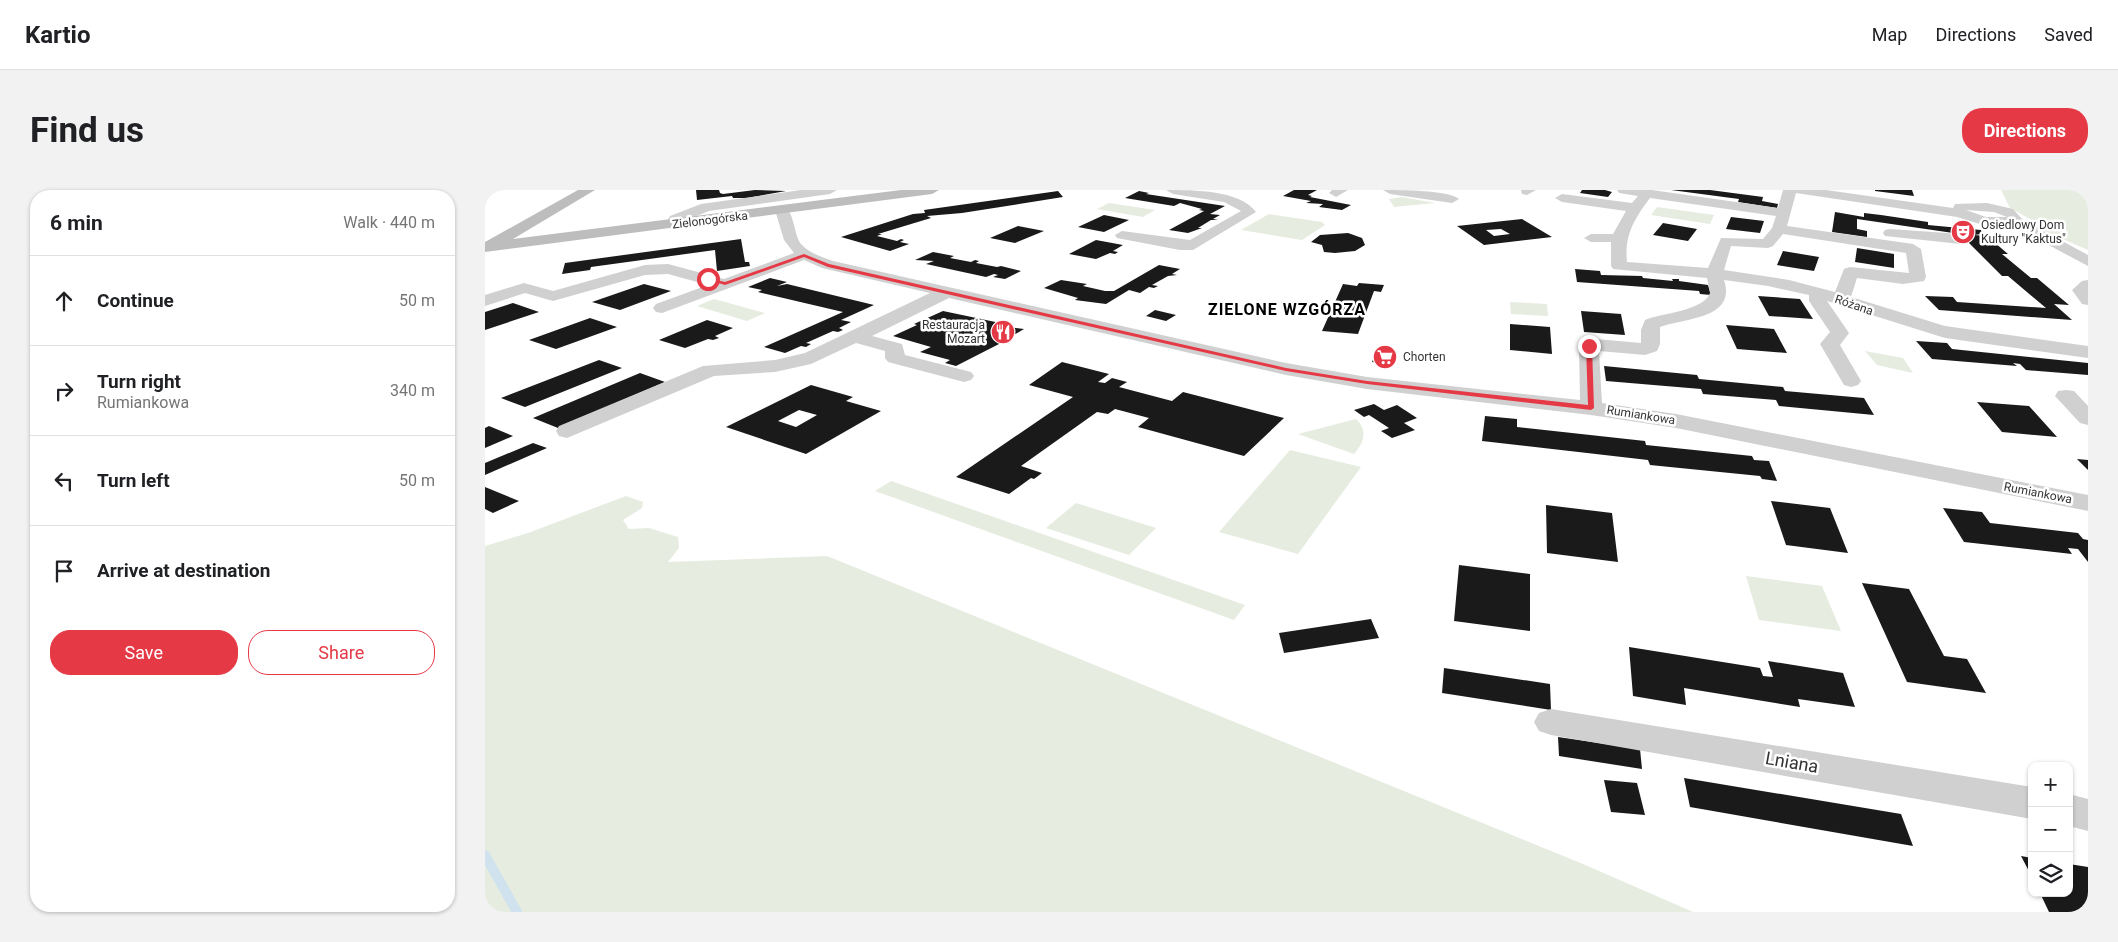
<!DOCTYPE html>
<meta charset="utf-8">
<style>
:root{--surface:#fff;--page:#f2f2f2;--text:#202124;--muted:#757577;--line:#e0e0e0;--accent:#e63946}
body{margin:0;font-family:Roboto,sans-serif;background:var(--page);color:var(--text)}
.controls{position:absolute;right:15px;bottom:15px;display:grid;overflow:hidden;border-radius:10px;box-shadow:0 1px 4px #0004}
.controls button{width:45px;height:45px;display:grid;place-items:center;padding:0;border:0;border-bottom:1px solid var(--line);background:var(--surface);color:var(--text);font:25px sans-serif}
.stop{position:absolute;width:15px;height:15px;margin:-11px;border:4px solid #e63946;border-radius:50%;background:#fff}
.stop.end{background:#e63946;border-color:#fff;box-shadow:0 1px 5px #0008}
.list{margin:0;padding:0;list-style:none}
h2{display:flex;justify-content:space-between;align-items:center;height:65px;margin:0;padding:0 20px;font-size:21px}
h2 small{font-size:16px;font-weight:400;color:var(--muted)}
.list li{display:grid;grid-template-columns:32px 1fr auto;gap:15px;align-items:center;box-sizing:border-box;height:90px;padding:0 20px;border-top:1px solid var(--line)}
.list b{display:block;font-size:19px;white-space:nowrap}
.list p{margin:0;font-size:16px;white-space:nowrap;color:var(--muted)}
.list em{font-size:16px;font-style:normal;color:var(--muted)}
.actions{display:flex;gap:10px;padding:15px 20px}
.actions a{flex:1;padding:11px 0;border:1px solid var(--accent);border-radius:20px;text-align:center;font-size:18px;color:var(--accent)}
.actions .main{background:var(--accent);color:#fff}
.icon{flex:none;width:28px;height:28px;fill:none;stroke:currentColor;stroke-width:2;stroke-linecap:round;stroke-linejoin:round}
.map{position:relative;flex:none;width:1603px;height:722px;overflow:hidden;border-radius:20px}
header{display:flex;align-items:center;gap:30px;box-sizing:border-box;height:70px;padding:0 25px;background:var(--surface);border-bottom:1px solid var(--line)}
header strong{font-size:24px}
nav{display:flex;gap:28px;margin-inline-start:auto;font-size:18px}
.intro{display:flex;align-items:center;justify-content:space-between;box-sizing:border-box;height:120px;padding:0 30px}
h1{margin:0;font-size:35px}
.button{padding:12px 22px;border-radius:20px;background:var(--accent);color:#fff;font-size:18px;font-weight:700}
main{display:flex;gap:30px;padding:0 30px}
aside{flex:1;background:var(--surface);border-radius:20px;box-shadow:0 1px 4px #0004}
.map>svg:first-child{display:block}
</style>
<header>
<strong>Kartio</strong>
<nav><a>Map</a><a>Directions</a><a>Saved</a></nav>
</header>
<div class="intro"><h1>Find us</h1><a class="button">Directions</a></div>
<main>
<aside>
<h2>6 min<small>Walk · 440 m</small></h2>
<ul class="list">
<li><svg class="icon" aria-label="ahead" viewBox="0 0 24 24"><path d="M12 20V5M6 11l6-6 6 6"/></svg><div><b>Continue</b></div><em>50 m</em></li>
<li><svg class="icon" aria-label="right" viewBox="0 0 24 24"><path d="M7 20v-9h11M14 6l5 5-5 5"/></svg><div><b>Turn right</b><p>Rumiankowa</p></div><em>340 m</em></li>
<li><svg class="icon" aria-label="left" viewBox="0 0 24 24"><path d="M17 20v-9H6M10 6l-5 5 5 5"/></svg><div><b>Turn left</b></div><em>50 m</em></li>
<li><svg class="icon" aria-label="arrive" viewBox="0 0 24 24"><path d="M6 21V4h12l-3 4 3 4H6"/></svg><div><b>Arrive at destination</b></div></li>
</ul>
<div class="actions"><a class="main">Save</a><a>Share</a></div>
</aside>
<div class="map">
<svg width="1603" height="722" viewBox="0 0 1603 722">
<rect width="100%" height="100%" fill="#fff"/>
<path fill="#e6ecdf" d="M1516,0H1603V60L1548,36L1543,32L1545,29L1525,18Z
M917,7L950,13L909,17L904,9Z
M624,13L670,20L658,27L612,19Z
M1172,17L1229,25L1225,34L1166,25Z
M784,24L837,32L840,35L817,50L756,40Z
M229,109L280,123L262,131L212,116Z
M1025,112L1062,114L1063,126L1026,124Z
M1380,161L1418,168L1428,183L1392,175Z
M871,229C883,240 879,253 869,264L813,244Z
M805,260L876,277L813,364L734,342Z
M406,291L760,415L749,430L390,301Z
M141,306L158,312L157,318L138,330L144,339L164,338L193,347L194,358L183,372L342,366L1098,674L1208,722H0V356L43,343Z
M591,313L671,338L644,365L561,338Z
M1261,386L1337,396L1356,441L1274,430Z"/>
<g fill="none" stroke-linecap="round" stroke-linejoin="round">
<path stroke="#cfe2ee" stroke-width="10" d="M0,665L32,722"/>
</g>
<path fill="#1a1a1a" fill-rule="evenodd" d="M211,0H234L235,3L238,4L270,0L301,1L262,8H248L247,6L212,10Z
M809,0H832L823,5L827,6L825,7L866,15L857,20L834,17L838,14L821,13L826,11L798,6Z
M1097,0H1120L1127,2L1123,7L1095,3Z
M1186,0H1225L1278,7L1277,11L1293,14L1292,18L1253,12L1254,9Z
M1390,0H1427L1429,6L1390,1Z
M573,1L578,7L477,23L442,26L446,28L393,44H397L392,46L412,51L416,49L419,50L415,52L424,54L405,61L356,47L428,24L440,23L439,20Z
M654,1L664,3L661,4L740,16L725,24L735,25L728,29L733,30H726L713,38H717L703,43L684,40L719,21L714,20L717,19L695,13L689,16L640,8Z
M1350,22L1379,27V23L1396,25L1443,32V35L1496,40L1497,44L1489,45L1502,46L1523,64H1517L1546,88H1552L1584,115L1569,114L1587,130L1454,120L1440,106L1468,107L1472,112L1561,118L1523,86H1517L1475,44L1372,29V39L1382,41V47L1347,42Z
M619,25L644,30L619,42L593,37Z
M1246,27L1279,31L1275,43L1241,39Z
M1037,29L1067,47L999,55L972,36ZM1016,39L1025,44L1009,46L1001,40Z
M1178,33L1212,39L1203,51L1168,45Z
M533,36L559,41L530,53L505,48Z
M863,43L877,48L880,55L870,61L850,63L839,62L837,55L826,52L835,45Z
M256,49L260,72H264L265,76L232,81L230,60L106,77L105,80L77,84L80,73Z
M611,50L638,55L628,61L633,62L630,64L625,63L611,69L584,64Z
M1372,58L1409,64V78L1370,72Z
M1298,61L1334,67L1329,81L1292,75Z
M448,62L469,66L465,68L486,72L490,70L494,71L491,73L512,77L516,76L536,81L520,89L508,87L513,85L509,84L501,87L441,74L449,71L430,70Z
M674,75L695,79L687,84L692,85L683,86L667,95L673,96L669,98L664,97L655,103L644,100L621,114L590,110L593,108L559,98L576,90L602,94L598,96L620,101H629Z
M1090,79L1115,81L1116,85L1157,86L1158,88L1188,91L1187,89H1194V91L1223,95L1226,105L1215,104L1214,101L1092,92Z
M285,88L302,92L292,96L302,94L389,115L356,130L366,132L354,138L358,140L353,142L348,141L321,153L326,154L321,157L316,156L300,163L279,157L358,122L273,102L277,100L263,97Z
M874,93L899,95L896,102L889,101L873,144L837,141L858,94L872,96Z
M159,94L186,101L135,120L107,112Z
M1273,106L1315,109L1328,129L1284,126Z
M28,113L54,122L0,140V122Z
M670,120L691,125L681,131L661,126Z
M458,121L520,134L518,136L522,137L539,139L522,149L527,150L520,154L516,153L471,176L460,173L465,170L435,162L446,157L408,146L432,135L429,134Z
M1096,121L1136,124L1140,145L1099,142Z
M105,128L132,137L71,159L44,150Z
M222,130L248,138L230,146L234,148L228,150L223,149L200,158L174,150Z
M1025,134L1065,137L1067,164L1025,160Z
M1241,135L1289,139L1302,163L1252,159Z
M1431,151L1462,153L1467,159L1603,173V185L1541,180L1535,174L1528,173L1532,176L1447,169Z
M892,161L912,163L907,174L887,172Z
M114,170L137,178L40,217L16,208Z
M577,172L624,184L613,192L620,193L627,188L642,192L634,197L687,211L698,202L799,228L759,266L653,237L664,228L630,219L623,224L612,222L536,276L557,283L549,289L546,288L524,304L471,287L588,207L544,195Z
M1119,176L1212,185L1214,189L1298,197L1300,201L1379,208L1389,225L1294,216L1291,210L1218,204L1216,199L1121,191Z
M155,183L180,192L73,238L48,228Z
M326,195L368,207L361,211L396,221L321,264L241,237ZM314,220L332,225L311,237L293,231Z
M1492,212L1544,216L1572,247L1517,242Z
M889,214L899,220L912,215L932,228L919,233L930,240L907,248L896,241L904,238L884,225L879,227L869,220Z
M1000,226L1032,229V237L1160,251L1161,255L1267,266L1269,270L1284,271L1292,291L1277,289L1275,286L1165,275L1163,270L997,251Z
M4,236L28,246L0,258V238Z
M48,253L62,258L0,285V273Z
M1592,269L1603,270V280Z
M0,297L34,311L8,323L0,319Z
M1286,311L1345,318L1363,363L1301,355Z
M1061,315L1127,323L1133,372L1062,363Z
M1458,318L1497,322L1505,333L1593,343L1598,349L1603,350V372L1593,359L1583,358L1587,364L1479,352Z
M974,375L1045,384V441L969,431Z
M1377,393L1424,399L1459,466L1482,469L1501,503L1422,492Z
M886,429L894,448L799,463L794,443Z
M1144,457L1275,478L1278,486L1288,487L1283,471L1358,483L1370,517L1313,509L1315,517L1199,498L1201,515L1148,506Z
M959,478L1065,494L1066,520L957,503Z
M1073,547L1155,559L1157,579L1074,566Z
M1199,588L1416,624L1428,656L1205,617Z
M1119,590L1152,593L1160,625L1126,622Z
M1536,666L1547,668V687Z
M1584,674L1603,677V722H1564L1555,703H1584Z"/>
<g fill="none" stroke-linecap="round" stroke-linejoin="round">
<path fill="#d0d0d0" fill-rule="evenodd" d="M316,0H352L345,4L224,21L196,32L192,38L187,39L180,35L185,26L216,14Z
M681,0C709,0 755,0 771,22L708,60H695L632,48L630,45L637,41L705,50L756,21L739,12L688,4Z
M847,0H863L851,7L844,3Z
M898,0C914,0 964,0 974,9L967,13L905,4Z
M1036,0H1051L1042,5L1037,4Z
M1132,0H1167L1293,18L1298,0H1341L1468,18L1470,14L1502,13L1528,19L1538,30L1603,65V76L1526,35L1501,36L1472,27L1311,3L1302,36L1428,54L1436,59L1441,87L1439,91L1418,94L1372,88L1366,107L1460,136L1603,156V168L1460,148L1342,111L1364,143L1355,155L1376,191L1373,195L1366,197L1359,195L1335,154L1345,142L1324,111V105L1283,96L1239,90C1252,129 1199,128 1175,137V154L1172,161L1160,165L1114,161L1117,213L1191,224L1603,305V321L1191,238L1106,225L882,199L801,185L464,108L387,146L417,154L420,165L486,182L489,186L486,190L479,192L403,172L400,168V161L371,153L326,174L290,182L229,186L82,248L74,246L71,241L74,236L218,176L290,170L320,163L445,103L337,78L319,70L177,123L171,122L168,118L171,114L223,95L183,84L160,85L68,111L40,103L0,116V105L39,93L68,101L160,75L183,74L239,89L309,63L299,50L290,20L297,16C310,19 308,44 316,54C324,63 337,67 348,71L801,173L882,187L1095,210L1094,156L1097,152L1111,149L1156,153V140L1160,130C1176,123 1219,121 1225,103L1222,88L1128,79L1126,76V52H1106L1099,48L1106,44H1128L1141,21L1077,12L1070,8L1077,4L1147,13L1153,6L1134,3ZM1165,8L1291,26L1287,38L1278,49L1236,48L1223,78L1142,72C1139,45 1150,28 1165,8ZM1481,20L1509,22L1522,27H1501ZM1298,44L1421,63L1424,83L1365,77L1359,79L1350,102L1304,90L1239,80L1246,56L1283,58L1288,56Z
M1405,39L1476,44L1484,49L1476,54L1400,46L1398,43L1400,40Z
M1603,90V115L1597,114L1587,100L1597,91Z
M1581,200L1589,201L1603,216V235L1595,233L1570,206L1573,201Z
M1066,519L1547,597V629L1066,545L1054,541L1049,532L1054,523Z
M1584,604L1603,609V641L1584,636Z"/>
<path fill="#bdbdbd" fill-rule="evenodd" d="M93,0H110L28,49L416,0H454L447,4L0,62V52Z"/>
</g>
<path fill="#e63946" d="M319,64L344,74L801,178L882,191L1103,215L1101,156L1104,155L1107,156L1109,218L1106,220L882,194L801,181L343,77L319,67L240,95L220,89L223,88L240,92Z"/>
<defs>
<g id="theatre-disc" transform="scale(1.25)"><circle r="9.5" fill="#e63946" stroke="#fff"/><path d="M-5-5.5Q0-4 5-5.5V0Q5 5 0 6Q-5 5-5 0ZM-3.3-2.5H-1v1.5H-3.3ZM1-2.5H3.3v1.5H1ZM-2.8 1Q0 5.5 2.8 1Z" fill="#fff"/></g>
<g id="restaurant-disc" transform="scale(1.25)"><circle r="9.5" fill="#e63946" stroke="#fff"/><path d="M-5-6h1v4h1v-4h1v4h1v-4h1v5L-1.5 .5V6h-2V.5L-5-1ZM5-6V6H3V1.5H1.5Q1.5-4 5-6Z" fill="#fff"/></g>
<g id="supermarket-disc" transform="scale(1.25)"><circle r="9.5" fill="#e63946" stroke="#fff"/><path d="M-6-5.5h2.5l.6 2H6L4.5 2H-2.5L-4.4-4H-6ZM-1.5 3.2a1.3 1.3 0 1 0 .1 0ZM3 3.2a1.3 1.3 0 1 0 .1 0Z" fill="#fff"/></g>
</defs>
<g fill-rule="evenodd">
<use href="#theatre-disc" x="1478" y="42"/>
<use href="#restaurant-disc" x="518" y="142"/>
<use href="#supermarket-disc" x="900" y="167"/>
</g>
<g text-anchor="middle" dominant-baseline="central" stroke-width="5" stroke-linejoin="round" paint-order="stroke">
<g font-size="12" fill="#333" stroke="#fff">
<text transform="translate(225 30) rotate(-7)">Zielonogórska</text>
<text transform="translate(1369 115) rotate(19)">Różana</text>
<text transform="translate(1156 225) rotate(9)">Rumiankowa</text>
<text transform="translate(1553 303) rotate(11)">Rumiankowa</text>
</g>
<g font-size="12" fill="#333" stroke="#fff" text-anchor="start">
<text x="1496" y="35">Osiedlowy Dom<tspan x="1496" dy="14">Kultury "Kaktus"</tspan></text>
<text x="500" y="135" text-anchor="end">Restauracja<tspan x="500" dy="14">Mozart</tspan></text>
<text x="918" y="167">Chorten</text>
</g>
<g font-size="16" font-weight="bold" letter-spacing="1" fill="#000" stroke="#fff">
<text x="802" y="119">ZIELONE WZGÓRZA</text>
</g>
<g font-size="18" fill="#333" stroke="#fff">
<text transform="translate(1307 572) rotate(10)">Lniana</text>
</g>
</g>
</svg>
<div class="controls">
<button>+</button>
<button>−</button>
<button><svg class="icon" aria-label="layers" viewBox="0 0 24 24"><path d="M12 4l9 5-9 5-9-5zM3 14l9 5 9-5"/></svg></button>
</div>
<div class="stop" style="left:223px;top:89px"></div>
<div class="stop end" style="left:1104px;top:156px"></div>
</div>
</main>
